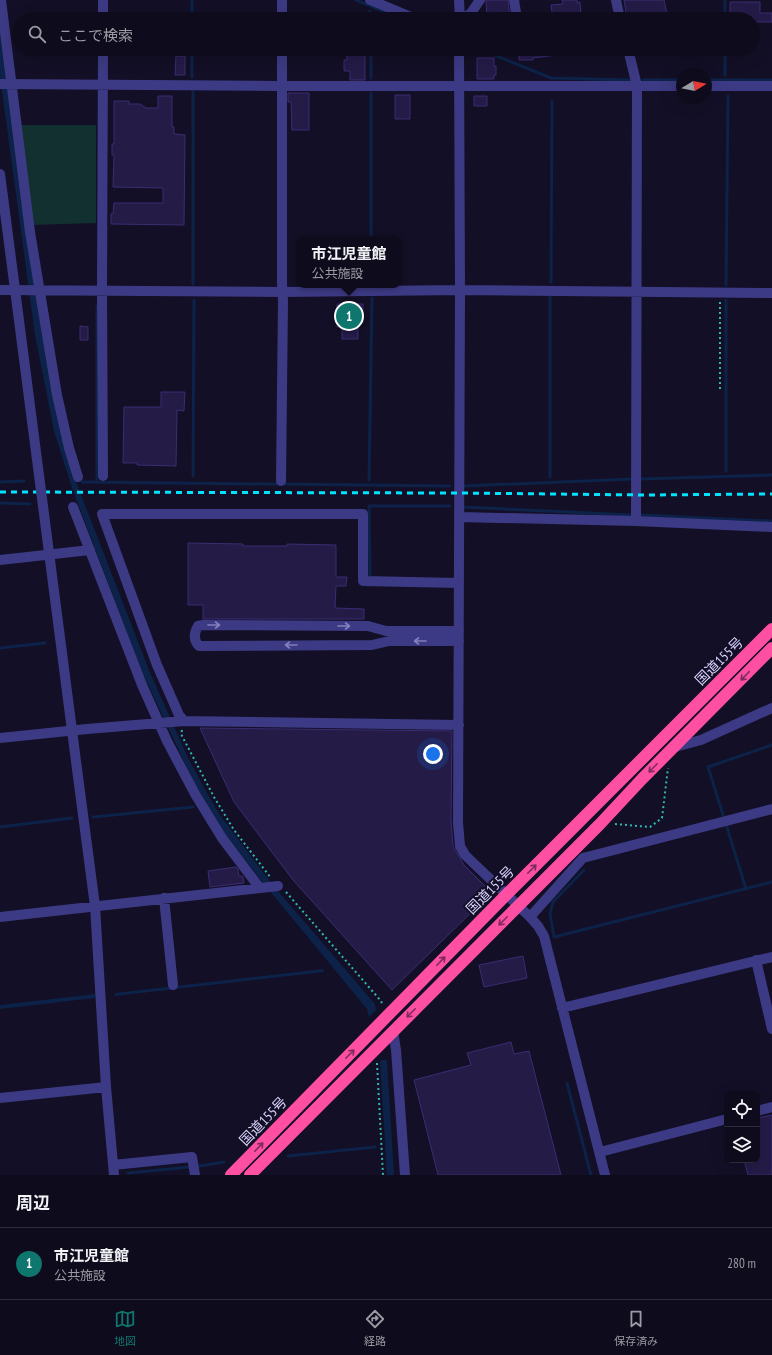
<!DOCTYPE html>
<html lang="ja">
<meta charset="utf-8">
<style>
:root{--surface:#0e0b1c;--page:#1c1929;--text:#f1f3f6;--muted:#9b9ba3;--line:#2e2b3b;--accent:#0f766e}
body{margin:0;font-family:"PT Sans Narrow","Noto Sans JP",sans-serif;background:var(--page);color:var(--text)}
.controls{position:absolute;right:12px;bottom:12px;display:grid;overflow:hidden;border-radius:8px;box-shadow:0 4px 16px #0002}
.controls button{width:36px;height:36px;display:grid;place-items:center;padding:0;border:0;border-bottom:1px solid var(--line);background:var(--surface);color:var(--text);font:20px sans-serif}
.compass{position:absolute;left:676px;top:68px;width:36px;height:36px;border-radius:50%;background:var(--surface);box-shadow:0 4px 16px #0002;rotate:80deg}
.you{position:absolute;left:433px;top:754px;width:14px;height:14px;margin:-10px;border:3px solid #fff;border-radius:50%;background:#1a73e8;box-shadow:0 0 0 6px #1a73e833}
.badge{display:grid;place-items:center;width:26px;height:26px;border-radius:50%;background:var(--accent);color:#fff;font-size:13px;font-weight:700}
.pin{position:absolute;translate:-50% -50%;border:2px solid #fff;box-shadow:0 1px 4px #0006}
.popup{position:absolute;left:297px;top:236px;width:104px;height:52px;box-sizing:border-box;display:grid;place-content:center;border-radius:8px;background:var(--surface);filter:drop-shadow(0 1px 3px #0005);font-size:13px;white-space:nowrap;color:var(--muted)}
.popup b{font-size:15px;color:var(--text)}
.popup::after{content:'';position:absolute;left:50%;top:100%;margin-left:-8px;border:8px solid transparent;border-top-color:var(--surface)}
.list{margin:0;padding:0;list-style:none}
h2{display:flex;justify-content:space-between;align-items:center;height:52px;margin:0;padding:0 16px;font-size:17px}
h2 small{font-size:13px;font-weight:400;color:var(--muted)}
.list li{display:grid;grid-template-columns:26px 1fr auto;gap:12px;align-items:center;box-sizing:border-box;height:72px;padding:0 16px;border-top:1px solid var(--line)}
.list b{display:block;font-size:15px;white-space:nowrap}
.list p{margin:0;font-size:13px;white-space:nowrap;color:var(--muted)}
.list em{font-size:13px;font-style:normal;color:var(--muted)}
.icon{flex:none;width:22px;height:22px;fill:none;stroke:currentColor;stroke-width:2;stroke-linecap:round;stroke-linejoin:round}
.map{position:relative;flex:none;width:772px;height:1175px;overflow:hidden}
.search{position:absolute;background:var(--surface);box-shadow:0 4px 16px #0002;left:12px;right:12px;top:12px;height:44px;display:flex;align-items:center;gap:10px;box-sizing:border-box;padding:0 14px;border-radius:22px;color:var(--muted);font-size:15px}
.sheet{height:124px;background:var(--surface)}
nav{display:flex;justify-content:space-around;align-items:center;box-sizing:border-box;height:56px;border-top:1px solid var(--line);background:var(--surface);font-size:11px;color:var(--muted)}
nav a{display:grid;justify-items:center;gap:2px}
nav .on{color:var(--accent)}
.map>svg:first-child{display:block}
</style>
<div class="map">
<svg width="772" height="1175" viewBox="0 0 772 1175">
<rect width="100%" height="100%" fill="#130f26"/>
<path fill="#12302f" d="M21,125H96V223L33,225Z"/>
<path fill="#0c2248" d="M0,18L70,464L78,487L149,670L188,758L206,791L220,815L272,884L375,1004L376,1010L369,1017L367,1009L264,884L218,825L199,793L142,672L72,488L54,431L35,335L0,76Z
M323,969L324,972L115,996V993Z
M95,994V998L0,1009V1005Z
M382,1060H387L394,1175H387L380,1061Z"/>
<g fill="none" stroke-linecap="round" stroke-linejoin="round">
<path stroke="#0c2248" stroke-width="3" d="M356,0L402,19
M725,0V19
M370,11V19
M192,19V0
M371,49V78
M479,49L551,78L630,80
M725,49V75
M192,77V49
M643,80H682
M706,80H772
M371,93V239
M551,282L552,101
M193,284V92
M726,285L728,96
M726,471V300
M193,476L194,300
M550,477V297
M97,479V306
M640,479L772,475
M369,480L372,298
M0,482L24,481
M82,482L450,486
M464,486L632,479
M0,503L30,504
M463,507L632,515
M641,515L772,521
M370,578L369,506H450
M0,648L45,643
M93,817L193,807
M724,818L708,767L772,745
M726,824L746,889
M0,827L72,818
M584,870L553,902L550,914L554,937L772,882
M567,1083L591,1175
M288,1156L375,1147
M199,1166L224,1162
M128,1173L190,1167"/>
</g>
<path fill="#241b47" stroke="#3b2d73" d="M486,0H508L510,19H500L499,12L487,14L486,3Z
M562,0H577V3L580,2L581,16L565,17V19H553L551,5L563,4Z
M624,0H664L667,14L638,19H627Z
M730,2H760V13H772V22H753V19H730Z
M519,49H557V55L533,58V60H519Z
M347,54H365V80H350V71H344V60H347Z
M176,56H185V75H175Z
M477,58H494V66H496V75H494V79H477Z
M288,93H309V130H292L291,102H288Z
M395,95H410V119H395Z
M158,96H172V127H174V134L185,135L184,225L111,224V214H113L114,203H163V188L113,187L114,155H112V144H114V101H129V104H140L146,108H158Z
M474,96H487V106H474Z
M337,304H363V323H358V339H342V327H337Z
M80,326L88,327V340H80Z
M161,392H185L184,411L177,410L176,466L137,465V463H123L124,407H161Z
M188,543L243,544V546H287V544L336,545V577H347L346,586H336L335,608L364,609V619H203V605H188Z
M200,728L452,731L451,820L453,846L464,865L486,887V898L392,990L293,880L234,802Z
M236,867L238,869L239,876H242L243,877L244,883L210,887L208,871Z
M523,956L527,978L484,987L479,965Z
M511,1042L514,1054L529,1051L561,1175H438L414,1080L471,1065L467,1053Z
M772,1115V1175H748L744,1160H757V1118Z"/>
<g fill="none" stroke-linecap="round" stroke-linejoin="round">
<path stroke="#2fb8b0" stroke-width="2" stroke-dasharray="2 3" stroke-linecap="butt" d="M720,302V389
M182,730L181,734L214,797L234,830L271,878
M615,824L650,827L662,818L668,768
M286,892L381,1001L383,1006
M377,1063L383,1175"/>
<path stroke="#3d3a85" stroke-width="10" d="M1,0L30,232L57,395L69,448L78,477
M103,0V19
M282,0V19
M370,0L416,19
M459,0L460,19
M514,0L517,19
M616,0L620,19
M463,19L471,13L480,0
M459,49L460,290L458,823L460,846L465,855L530,917L538,926L544,936L605,1175
M628,49L637,86L636,521
M0,84L277,86H682
M706,86H772
M0,174L6,220
M0,290L283,292L460,290L772,293
M103,476L102,291L103,49
M281,481L283,301L282,283V49
M73,507L142,685L167,741L195,794L222,838L259,887
M459,517L636,521L772,527
M0,560L90,550
M459,641H389L372,645L199,646C193,640 194,633 198,626L203,625L368,626L386,631H459
M184,721L179,715L157,665L102,514H363V581L459,583
M0,738L87,729L184,721L459,725
M675,747L701,740L772,708
M77,769L95,906L106,1087L114,1175
M164,898L173,985
M0,917L278,886
M530,917L583,858L772,809
M756,960L772,1029
M562,1008L772,957
M393,1031L396,1050L405,1175
M0,1098L106,1087
M757,1111L772,1107
M600,1152L727,1119
M113,1165L192,1157L195,1175"/>
<path stroke="#ff4fa3" stroke-width="12" d="M231,1175L507,894L772,629
M250,1175L600,824L642,779L772,648"/>
<path stroke="#00e5ff" stroke-width="3" stroke-dasharray="6 5" stroke-linecap="butt" d="M0,492L459,493L645,495L772,494"/>
<path stroke="#3d3a85" stroke-width="10" d="M6,220L77,769"/>
</g>
<defs><path id="oneway-shaft" d="M-6 0H5M1.5-3L5.5 0L1.5 3" fill="none" stroke-width="1.6" stroke-linecap="round" stroke-linejoin="round"/></defs>
<g stroke="#837fbc">
<use href="#oneway-shaft" transform="translate(214 625)"/>
<use href="#oneway-shaft" transform="translate(344 626)"/>
<use href="#oneway-shaft" transform="translate(420 641) rotate(180)"/>
<use href="#oneway-shaft" transform="translate(291 645) rotate(180)"/>
</g>
<g stroke="#7d2c5e">
<use href="#oneway-shaft" transform="translate(745 676) rotate(134)"/>
<use href="#oneway-shaft" transform="translate(653 768) rotate(135)"/>
<use href="#oneway-shaft" transform="translate(532 869) rotate(-45)"/>
<use href="#oneway-shaft" transform="translate(503 921) rotate(135)"/>
<use href="#oneway-shaft" transform="translate(441 961) rotate(-46)"/>
<use href="#oneway-shaft" transform="translate(411 1013) rotate(135)"/>
<use href="#oneway-shaft" transform="translate(350 1054) rotate(-45)"/>
<use href="#oneway-shaft" transform="translate(259 1147) rotate(-46)"/>
</g>
<g text-anchor="middle" dominant-baseline="central" stroke-width="4" stroke-linejoin="round" paint-order="stroke">
<g font-size="14" fill="#d9d4ff" stroke="#130f26">
<text transform="translate(719 661) rotate(-45)">国道155号</text>
<text transform="translate(490 890) rotate(-45)">国道155号</text>
<text transform="translate(263 1121) rotate(-46)">国道155号</text>
</g>
</g>
</svg>
<div class="controls">
<button><svg class="icon" aria-label="locate" viewBox="0 0 24 24"><circle cx="12" cy="12" r="6"/><path d="M12 2v4M12 18v4M2 12h4M18 12h4"/></svg></button>
<button><svg class="icon" aria-label="layers" viewBox="0 0 24 24"><path d="M12 4l9 5-9 5-9-5zM3 14l9 5 9-5"/></svg></button>
</div>
<svg class="compass" viewBox="-18 -18 36 36"><path d="M0-13l5 13h-10z" fill="#e53935"/><path d="M0 13l5-13h-10z" fill="#9b9ba3"/></svg>
<div class="you"></div>
<div class="pin badge" style="left:349px;top:316px">1</div>
<div class="popup"><b>市江児童館</b>公共施設</div>
<div class="search"><svg class="icon" aria-label="search" viewBox="0 0 24 24"><circle cx="10" cy="10" r="6"/><path d="M15 15l6 6"/></svg>ここで検索</div>
</div>
<section class="sheet">
<h2>周辺<small></small></h2>
<ul class="list">
<li><span class="badge">1</span><div><b>市江児童館</b><p>公共施設</p></div><em>280 m</em></li>
</ul>
</section>
<nav>
<a class="on"><svg class="icon" aria-label="map" viewBox="0 0 24 24"><path d="M3 6l6-2 6 2 6-2v14l-6 2-6-2-6 2zM9 4v14M15 6v14"/></svg>地図</a>
<a><svg class="icon" aria-label="directions" viewBox="0 0 24 24"><path d="M12 3l9 9-9 9-9-9zM9 14v-3h6M13 9l2 2-2 2"/></svg>経路</a>
<a><svg class="icon" aria-label="saved" viewBox="0 0 24 24"><path d="M7 4h10v16l-5-4-5 4z"/></svg>保存済み</a>
</nav>
